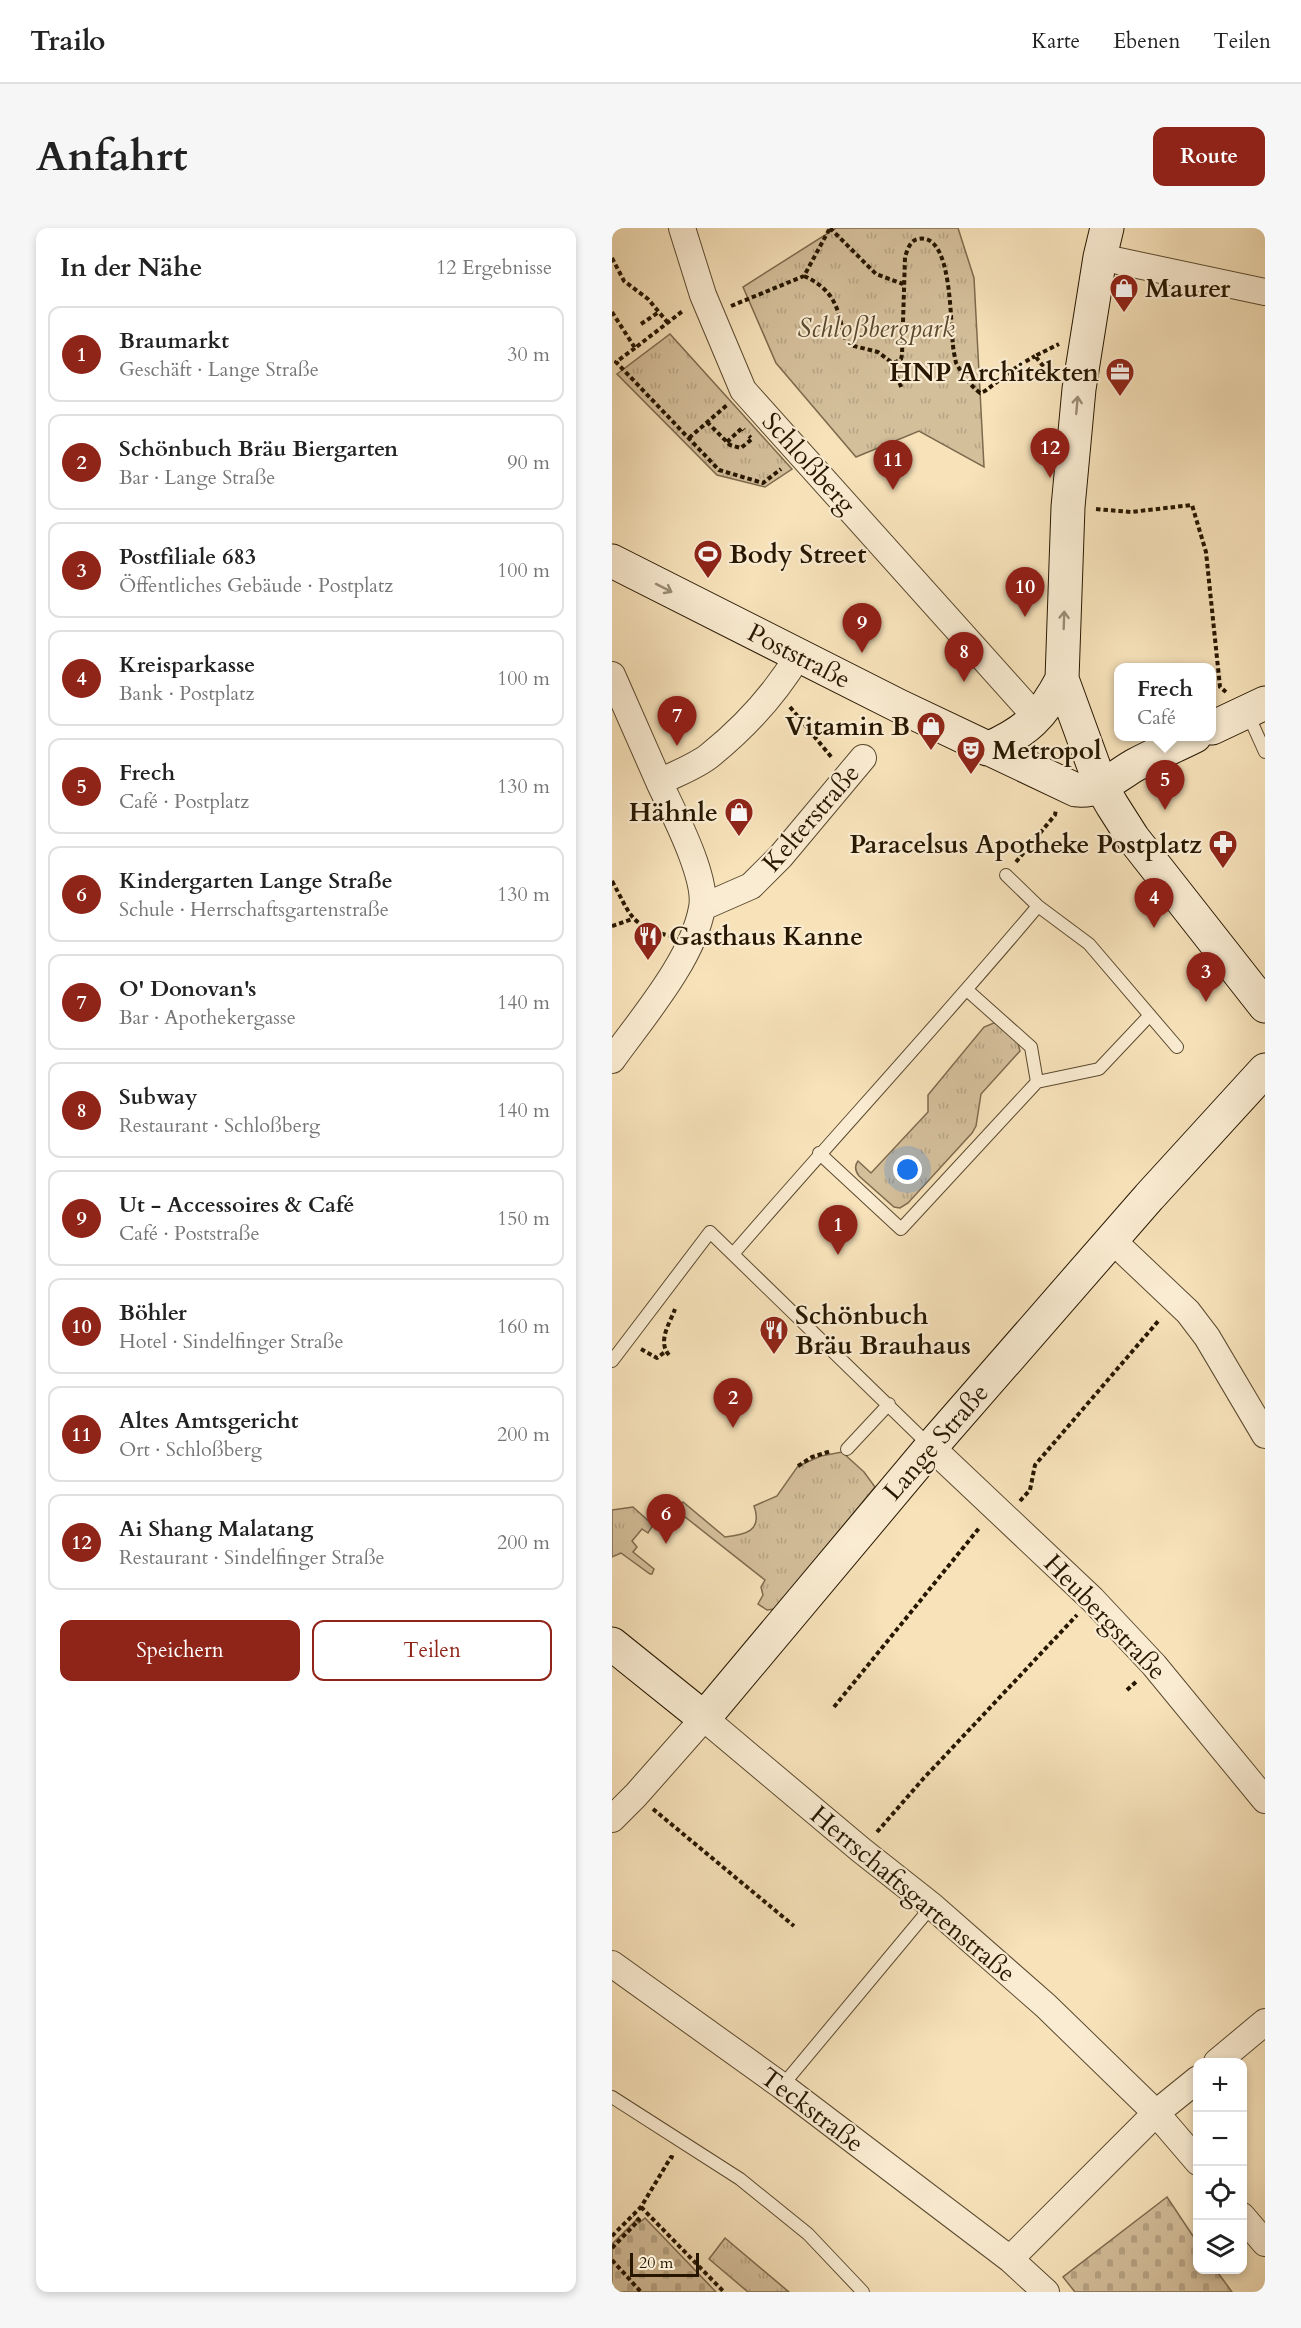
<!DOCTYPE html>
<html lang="de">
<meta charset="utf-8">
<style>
:root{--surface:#fff;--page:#f6f6f6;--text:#222;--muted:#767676;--line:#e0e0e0;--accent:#8f2418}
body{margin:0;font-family:Cardo,serif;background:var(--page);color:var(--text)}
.controls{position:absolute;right:18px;bottom:18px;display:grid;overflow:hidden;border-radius:12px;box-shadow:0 3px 9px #0003}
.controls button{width:54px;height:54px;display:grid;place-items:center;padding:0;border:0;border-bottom:2px solid var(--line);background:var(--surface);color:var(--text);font:30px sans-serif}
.scale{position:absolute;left:18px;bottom:15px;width:69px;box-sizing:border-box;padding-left:6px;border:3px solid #271701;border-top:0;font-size:16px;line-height:21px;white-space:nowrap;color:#271701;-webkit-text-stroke:4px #faecd2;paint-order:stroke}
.you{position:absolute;left:296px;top:942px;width:21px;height:21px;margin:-15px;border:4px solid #fff;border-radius:50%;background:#1a73e8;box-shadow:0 0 0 9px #1a73e833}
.badge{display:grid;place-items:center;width:39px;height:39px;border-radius:50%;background:var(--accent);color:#fff;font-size:20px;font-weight:700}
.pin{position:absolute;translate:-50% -50px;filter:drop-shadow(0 2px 3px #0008)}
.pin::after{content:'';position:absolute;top:32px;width:21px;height:18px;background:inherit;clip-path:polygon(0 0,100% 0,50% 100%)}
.popup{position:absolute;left:502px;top:435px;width:102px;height:78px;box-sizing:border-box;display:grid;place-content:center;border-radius:12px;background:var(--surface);filter:drop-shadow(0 2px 4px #0005);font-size:20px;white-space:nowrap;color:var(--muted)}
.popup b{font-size:22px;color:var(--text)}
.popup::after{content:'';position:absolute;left:50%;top:100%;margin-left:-12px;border:12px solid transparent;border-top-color:var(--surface)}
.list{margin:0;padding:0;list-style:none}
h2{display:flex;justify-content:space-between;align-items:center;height:78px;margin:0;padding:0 24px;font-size:26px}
h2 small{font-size:20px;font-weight:400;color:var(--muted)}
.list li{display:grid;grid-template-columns:39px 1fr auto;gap:18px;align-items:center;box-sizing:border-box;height:96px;margin:0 12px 12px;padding:0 12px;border:2px solid var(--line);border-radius:12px}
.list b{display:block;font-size:22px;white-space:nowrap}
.list p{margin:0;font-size:20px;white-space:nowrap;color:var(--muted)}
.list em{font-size:20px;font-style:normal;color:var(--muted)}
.actions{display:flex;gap:12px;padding:18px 24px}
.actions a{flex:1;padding:14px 0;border:2px solid var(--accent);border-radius:12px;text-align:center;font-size:21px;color:var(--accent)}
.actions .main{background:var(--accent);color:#fff}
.icon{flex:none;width:33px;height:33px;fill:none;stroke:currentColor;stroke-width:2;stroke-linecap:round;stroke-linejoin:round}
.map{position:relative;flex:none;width:653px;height:2064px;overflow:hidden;border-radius:12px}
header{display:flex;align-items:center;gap:36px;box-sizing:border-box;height:84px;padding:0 30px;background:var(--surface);border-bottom:2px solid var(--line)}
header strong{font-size:28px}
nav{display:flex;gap:33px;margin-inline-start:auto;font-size:21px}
.intro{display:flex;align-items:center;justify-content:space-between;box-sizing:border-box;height:144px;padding:0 36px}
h1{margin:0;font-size:42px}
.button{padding:15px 27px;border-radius:12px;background:var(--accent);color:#fff;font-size:21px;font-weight:700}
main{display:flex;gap:36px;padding:0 36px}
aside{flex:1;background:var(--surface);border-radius:12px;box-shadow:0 3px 9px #0003}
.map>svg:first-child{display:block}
</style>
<header>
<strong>Trailo</strong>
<nav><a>Karte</a><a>Ebenen</a><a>Teilen</a></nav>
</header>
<div class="intro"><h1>Anfahrt</h1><a class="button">Route</a></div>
<main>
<aside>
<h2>In der Nähe<small>12 Ergebnisse</small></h2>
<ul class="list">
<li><span class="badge">1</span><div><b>Braumarkt</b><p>Geschäft · Lange Straße</p></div><em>30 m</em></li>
<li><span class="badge">2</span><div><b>Schönbuch Bräu Biergarten</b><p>Bar · Lange Straße</p></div><em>90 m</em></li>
<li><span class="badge">3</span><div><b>Postfiliale 683</b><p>Öffentliches Gebäude · Postplatz</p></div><em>100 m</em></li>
<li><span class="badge">4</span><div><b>Kreisparkasse</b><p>Bank · Postplatz</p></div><em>100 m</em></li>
<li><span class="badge">5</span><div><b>Frech</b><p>Café · Postplatz</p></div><em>130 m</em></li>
<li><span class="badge">6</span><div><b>Kindergarten Lange Straße</b><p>Schule · Herrschaftsgartenstraße</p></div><em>130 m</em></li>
<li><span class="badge">7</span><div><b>O' Donovan's</b><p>Bar · Apothekergasse</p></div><em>140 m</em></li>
<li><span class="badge">8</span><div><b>Subway</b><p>Restaurant · Schloßberg</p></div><em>140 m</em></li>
<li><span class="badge">9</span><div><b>Ut - Accessoires &amp; Café</b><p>Café · Poststraße</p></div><em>150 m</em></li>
<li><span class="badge">10</span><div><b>Böhler</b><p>Hotel · Sindelfinger Straße</p></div><em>160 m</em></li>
<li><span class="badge">11</span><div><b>Altes Amtsgericht</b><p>Ort · Schloßberg</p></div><em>200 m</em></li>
<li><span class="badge">12</span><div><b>Ai Shang Malatang</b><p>Restaurant · Sindelfinger Straße</p></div><em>200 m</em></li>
</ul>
<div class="actions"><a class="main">Speichern</a><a>Teilen</a></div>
</aside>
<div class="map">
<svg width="653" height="2064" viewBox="0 0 653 2064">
<defs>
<pattern id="grass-tufts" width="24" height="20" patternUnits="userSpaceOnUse" patternTransform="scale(1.5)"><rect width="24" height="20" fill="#d4bf9b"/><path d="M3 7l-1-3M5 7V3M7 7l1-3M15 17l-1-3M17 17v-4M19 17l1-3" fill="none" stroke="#b6a384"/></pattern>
<pattern id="cemetery-stones" width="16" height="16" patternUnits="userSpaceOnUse" patternTransform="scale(1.5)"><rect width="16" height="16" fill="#d4bf9b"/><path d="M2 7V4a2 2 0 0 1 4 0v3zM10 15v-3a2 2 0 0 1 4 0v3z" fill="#b6a384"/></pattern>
</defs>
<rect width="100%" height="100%" fill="#f7e2ba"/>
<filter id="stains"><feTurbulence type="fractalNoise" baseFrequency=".00333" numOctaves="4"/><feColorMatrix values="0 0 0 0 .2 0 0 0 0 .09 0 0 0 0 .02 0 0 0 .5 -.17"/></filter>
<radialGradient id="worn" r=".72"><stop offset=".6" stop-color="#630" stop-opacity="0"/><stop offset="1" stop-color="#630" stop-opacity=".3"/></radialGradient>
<path fill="url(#grass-tufts)" stroke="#7e6b4e" stroke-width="1.5" d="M224,0H346L362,50L372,239L307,203L244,229L164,135L131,59Z
M58,106L180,241L153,259L105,247L5,146Z
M384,794L405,812L408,823L369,866L364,898L360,905L296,975L288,980L282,979L247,948C244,944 242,938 246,933L259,945L316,884V867L372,799Z
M230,1224L252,1244L263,1259L163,1381L155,1382L146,1376L151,1367L149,1359L153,1352L63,1281L71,1274L113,1309C133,1307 151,1303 142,1278L165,1268L186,1238L209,1228Z
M21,1279L41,1297L36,1305L30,1301L20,1313L25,1319L21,1324L42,1341L40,1346H38L9,1325L0,1329V1282Z
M113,2010L177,2064H136L97,2031Z"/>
<path fill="url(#cemetery-stones)" stroke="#7e6b4e" stroke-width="1.5" d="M555,1969L585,2014L586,2042H604L620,2064H463L451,2049Z
M33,1990L104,2064H0V2016L24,1992L27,1995Z"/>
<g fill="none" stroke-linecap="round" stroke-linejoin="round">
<g stroke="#5b4a2f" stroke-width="14">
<path id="lane" d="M635,484L653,524
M394,647L426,678L477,716L565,819
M425,854L487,841L538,787
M207,925L289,1001L425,854L419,819L355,762
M121,1026C222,909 327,796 426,678
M0,1133L98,1004L318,1218
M235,1221L277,1176
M170,1858L320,1678
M0,1869L128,1951L196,2006L251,2064"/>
</g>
<g stroke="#5b4a2f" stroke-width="28">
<path id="street" d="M70,0L91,67L131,162L425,490
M488,29L653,64
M0,447C16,484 32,520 48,556C61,584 96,650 90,680C81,731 30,790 0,832
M48,554C63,546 83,539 97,528C132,500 163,466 186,428
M91,679L139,658L169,628L251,530
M500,1012L576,1084L595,1109L653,1207
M319,1219L480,1371L542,1437L653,1572
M0,1591L24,1567L92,1490L249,1622L320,1678L434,1778L544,1885L586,1934
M0,1736L170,1858L398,2031L544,1885L586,1851
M605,1834L653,1794
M630,1988L653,2015
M398,2031L434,2064"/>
</g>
<g stroke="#271701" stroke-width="35">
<path id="secondary" d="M495,0L488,29L467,161L456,279L450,451L489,558L500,577L521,610L653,778
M0,333L289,479L464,562C487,565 504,548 523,537C542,527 563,518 583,508
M600,500L653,475
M375,521C414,504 431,488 450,451
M0,1416L92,1490L319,1219L537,969L653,842"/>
</g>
<path stroke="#271701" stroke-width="4" stroke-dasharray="4.5 3" stroke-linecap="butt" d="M218,0L264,46L291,56
M0,30L12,53L36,71L56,95
M192,48C214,58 224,71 229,95C231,104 231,110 238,117L266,124L279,134H284L289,131L290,127L293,29C295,23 298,12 306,11C341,3 338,97 341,116C341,122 343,129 344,135C351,147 357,156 368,165L373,163L406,138L423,128
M119,78L192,48L218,0
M0,84L23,120L72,82
M29,96L47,84
M23,120L4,134L107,242L151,255L169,241
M279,134L290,161
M441,150L423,128L447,116
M95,194L118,217L129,220L140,211L137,208
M77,210L115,177
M115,214L130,200L132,202
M484,281L519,284L580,277L594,324L608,459L614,464
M178,479L221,531
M404,634L443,587L444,581
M0,653C19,687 17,697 58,708
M0,698L20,691
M29,1121L45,1130L54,1123
M57,1127C45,1113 58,1095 63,1081
M186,1238L200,1229L219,1223
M408,1273L418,1262L423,1237L548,1091
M515,1462L526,1452
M222,1479L368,1299
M41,1581L182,1698
M265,1604L311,1551L465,1387
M29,1979L112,2064
M0,2008L29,1979L59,1929L62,1930
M0,2020L27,1992L22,1987
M0,2032L29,2064"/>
<use href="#lane" stroke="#faecd2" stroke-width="12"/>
<use href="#street" stroke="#faecd2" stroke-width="26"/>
<use href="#secondary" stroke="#faecd2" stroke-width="33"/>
</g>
<defs><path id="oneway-shaft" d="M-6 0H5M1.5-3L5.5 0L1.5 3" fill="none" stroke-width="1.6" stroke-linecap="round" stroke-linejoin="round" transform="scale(1.5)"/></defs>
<g stroke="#9b8c74">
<use href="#oneway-shaft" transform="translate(465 177) rotate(-85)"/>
<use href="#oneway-shaft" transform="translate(52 360) rotate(27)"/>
<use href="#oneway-shaft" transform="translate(452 392) rotate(-88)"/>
</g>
<defs>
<g id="shop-pin" transform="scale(1.5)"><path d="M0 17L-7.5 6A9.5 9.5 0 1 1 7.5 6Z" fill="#8f2418" stroke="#faecd2"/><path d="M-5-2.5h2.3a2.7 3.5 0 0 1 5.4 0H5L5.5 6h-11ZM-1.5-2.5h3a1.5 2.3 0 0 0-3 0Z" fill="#fff"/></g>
<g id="office-pin" transform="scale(1.5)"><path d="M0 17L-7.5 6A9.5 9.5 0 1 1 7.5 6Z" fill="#8f2418" stroke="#faecd2"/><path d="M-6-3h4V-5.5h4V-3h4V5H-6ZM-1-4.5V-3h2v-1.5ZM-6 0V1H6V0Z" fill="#fff"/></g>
<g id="stadium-pin" transform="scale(1.5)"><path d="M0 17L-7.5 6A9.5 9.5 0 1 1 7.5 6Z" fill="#8f2418" stroke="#faecd2"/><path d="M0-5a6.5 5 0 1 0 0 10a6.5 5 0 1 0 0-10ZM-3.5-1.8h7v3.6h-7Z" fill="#fff"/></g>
<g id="theatre-pin" transform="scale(1.5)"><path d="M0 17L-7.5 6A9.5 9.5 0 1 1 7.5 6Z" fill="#8f2418" stroke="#faecd2"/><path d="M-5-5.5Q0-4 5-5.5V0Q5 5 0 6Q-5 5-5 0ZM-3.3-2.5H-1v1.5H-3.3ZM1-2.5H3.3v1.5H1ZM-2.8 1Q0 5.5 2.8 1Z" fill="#fff"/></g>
<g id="pharmacy-pin" transform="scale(1.5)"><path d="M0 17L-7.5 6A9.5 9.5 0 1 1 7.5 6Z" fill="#8f2418" stroke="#faecd2"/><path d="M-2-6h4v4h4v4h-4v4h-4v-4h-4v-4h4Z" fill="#fff"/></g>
<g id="restaurant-pin" transform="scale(1.5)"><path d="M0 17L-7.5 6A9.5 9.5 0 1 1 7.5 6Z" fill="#8f2418" stroke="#faecd2"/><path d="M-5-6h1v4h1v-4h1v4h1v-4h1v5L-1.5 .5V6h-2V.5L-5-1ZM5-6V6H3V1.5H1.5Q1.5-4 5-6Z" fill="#fff"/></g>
</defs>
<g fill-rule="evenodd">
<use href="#shop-pin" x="512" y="60"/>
<use href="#office-pin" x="508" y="144"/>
<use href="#stadium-pin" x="96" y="326"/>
<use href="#shop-pin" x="319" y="498"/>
<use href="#theatre-pin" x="359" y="522"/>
<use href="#shop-pin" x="127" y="584"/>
<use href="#pharmacy-pin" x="611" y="616"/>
<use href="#restaurant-pin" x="36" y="708"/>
<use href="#restaurant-pin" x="162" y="1102"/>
</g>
<g text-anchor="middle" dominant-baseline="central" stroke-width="4.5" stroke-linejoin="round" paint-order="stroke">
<g font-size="26" font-weight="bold" fill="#271701" stroke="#faecd2" text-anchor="start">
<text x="533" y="60">Maurer</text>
<text x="487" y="144" text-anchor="end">HNP Architekten</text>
<text x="117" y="326">Body Street</text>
<text x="298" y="498" text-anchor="end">Vitamin B</text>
<text x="380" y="522">Metropol</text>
<text x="106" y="584" text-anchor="end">Hähnle</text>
<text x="590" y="616" text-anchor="end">Paracelsus Apotheke Postplatz</text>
<text x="57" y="708">Gasthaus Kanne</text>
<text x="183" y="1087">Schönbuch<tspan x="183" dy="30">Bräu Brauhaus</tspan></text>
</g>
<g font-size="26" font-style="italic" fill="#5b492f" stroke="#faecd2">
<text x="264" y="100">Schloßbergpark</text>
</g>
<g font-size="26" fill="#271701" stroke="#faecd2">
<text transform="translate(197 235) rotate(48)">Schloßberg</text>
<text transform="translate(187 428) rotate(27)">Poststraße</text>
<text transform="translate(199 590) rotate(-49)">Kelterstraße</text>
<text transform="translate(324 1214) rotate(-49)">Lange Straße</text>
<text transform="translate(493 1389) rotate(46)">Heubergstraße</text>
<text transform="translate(301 1666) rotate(40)">Herrschaftsgartenstraße</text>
<text transform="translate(200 1882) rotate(37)">Teckstraße</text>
</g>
</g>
<rect width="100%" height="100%" filter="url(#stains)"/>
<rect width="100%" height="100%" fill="url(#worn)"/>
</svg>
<div class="controls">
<button>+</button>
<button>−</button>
<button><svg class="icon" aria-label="locate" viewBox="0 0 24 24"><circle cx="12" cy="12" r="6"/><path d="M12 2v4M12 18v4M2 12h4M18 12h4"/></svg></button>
<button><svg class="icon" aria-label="layers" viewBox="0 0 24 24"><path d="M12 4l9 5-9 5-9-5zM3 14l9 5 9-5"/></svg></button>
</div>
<div class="scale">20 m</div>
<div class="you"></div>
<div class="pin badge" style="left:226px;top:1027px">1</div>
<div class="pin badge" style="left:121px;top:1200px">2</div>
<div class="pin badge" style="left:594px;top:774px">3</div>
<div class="pin badge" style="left:542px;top:700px">4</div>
<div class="pin badge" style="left:553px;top:582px">5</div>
<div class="popup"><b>Frech</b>Café</div>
<div class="pin badge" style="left:54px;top:1316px">6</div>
<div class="pin badge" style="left:65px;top:518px">7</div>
<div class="pin badge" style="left:352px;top:454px">8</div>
<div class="pin badge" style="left:250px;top:425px">9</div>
<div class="pin badge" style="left:413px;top:389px">10</div>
<div class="pin badge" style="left:281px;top:262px">11</div>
<div class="pin badge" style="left:438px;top:250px">12</div>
</div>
</main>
